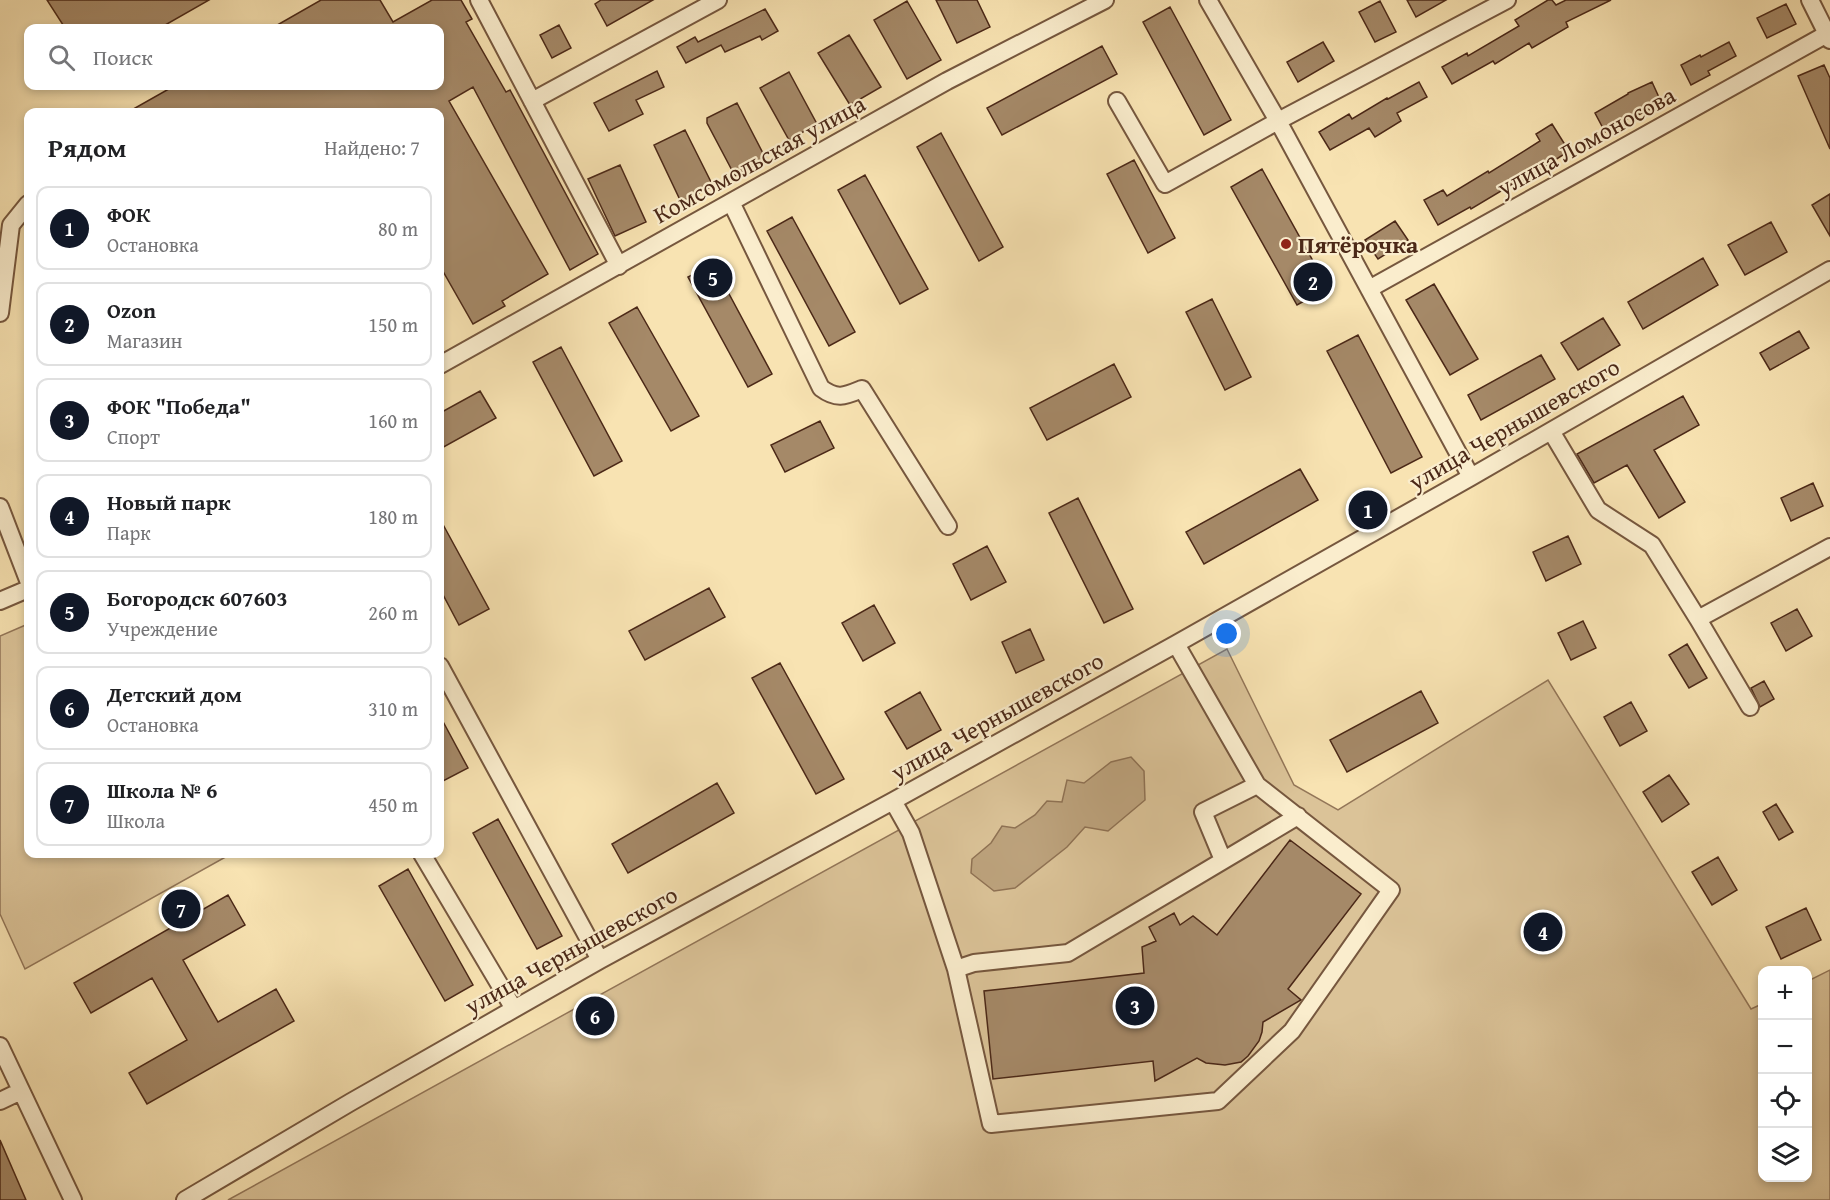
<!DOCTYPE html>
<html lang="ru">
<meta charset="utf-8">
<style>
:root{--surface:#fff;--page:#f6f6f6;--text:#202124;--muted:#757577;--line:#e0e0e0;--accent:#111827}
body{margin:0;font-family:"Gentium Book Plus",serif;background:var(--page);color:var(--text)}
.controls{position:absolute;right:18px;bottom:18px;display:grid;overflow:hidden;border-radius:12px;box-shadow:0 3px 9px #0003}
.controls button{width:54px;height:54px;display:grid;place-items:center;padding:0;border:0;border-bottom:2px solid var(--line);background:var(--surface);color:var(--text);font:30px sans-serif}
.you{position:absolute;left:1227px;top:634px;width:21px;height:21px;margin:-15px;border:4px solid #fff;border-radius:50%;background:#1a73e8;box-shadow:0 0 0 9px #1a73e833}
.badge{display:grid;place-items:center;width:39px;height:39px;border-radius:50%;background:var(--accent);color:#fff;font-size:20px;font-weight:700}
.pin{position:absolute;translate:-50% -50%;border:3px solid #fff;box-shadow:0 2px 6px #0006}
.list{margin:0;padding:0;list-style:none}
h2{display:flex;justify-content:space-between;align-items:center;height:78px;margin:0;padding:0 24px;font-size:26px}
h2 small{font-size:20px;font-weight:400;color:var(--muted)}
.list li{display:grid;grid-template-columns:39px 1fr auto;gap:18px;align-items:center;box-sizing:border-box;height:84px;margin:0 12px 12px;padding:0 12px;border:2px solid var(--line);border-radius:12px}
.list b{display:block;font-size:22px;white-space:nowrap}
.list p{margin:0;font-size:20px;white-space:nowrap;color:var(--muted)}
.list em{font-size:20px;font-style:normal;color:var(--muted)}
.icon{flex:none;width:33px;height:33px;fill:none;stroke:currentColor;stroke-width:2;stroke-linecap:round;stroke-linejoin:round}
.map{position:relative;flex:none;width:1830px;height:1200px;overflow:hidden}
.search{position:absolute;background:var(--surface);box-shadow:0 3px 9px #0003;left:24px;top:24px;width:420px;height:66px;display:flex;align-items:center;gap:15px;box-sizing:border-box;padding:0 21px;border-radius:12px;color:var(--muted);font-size:22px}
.panel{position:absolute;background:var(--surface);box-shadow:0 3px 9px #0003;left:24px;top:108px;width:420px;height:750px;border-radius:12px}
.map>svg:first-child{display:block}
</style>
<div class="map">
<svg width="1830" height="1200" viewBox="0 0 1830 1200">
<rect width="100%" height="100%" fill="#f8e3b2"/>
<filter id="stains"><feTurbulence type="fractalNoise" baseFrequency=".00333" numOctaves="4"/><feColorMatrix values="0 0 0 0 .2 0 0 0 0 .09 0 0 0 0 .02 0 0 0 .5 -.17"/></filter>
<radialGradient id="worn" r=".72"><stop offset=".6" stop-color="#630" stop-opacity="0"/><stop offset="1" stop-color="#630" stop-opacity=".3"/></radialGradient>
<path fill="#dbc398" stroke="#937658" stroke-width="1.5" d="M28,624V854H231L25,969L0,914V636Z
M1227,649L1294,785L1338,810L1548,680L1751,1009L1762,1004V1178H1808V981L1830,970V1200H228Z"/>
<path fill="#bda37d" stroke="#8f7254" stroke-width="1.5" d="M1131,757L1144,771L1145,800L1108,831L1085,827L1067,847L1015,888L994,891L971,873L972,859L991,843L1002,826L1015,828L1035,815L1047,801L1062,802L1067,780L1084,783L1111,762Z"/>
<path fill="#a58968" stroke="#4b2817" stroke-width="1.5" d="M47,0H209L160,28H65Z
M321,0H380L393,22L432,0H461L472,19L466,22L506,92L510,90L598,254L570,270L473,87L449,101L548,274L502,301L505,306L473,324L440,266V112H128L174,86H440V28H272Z
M601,0H653L607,26L595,4Z
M936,0H977L990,27L957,43Z
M1407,0H1446L1416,17Z
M1548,0H1552L1556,5L1566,0H1611L1566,22L1568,27L1532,48L1529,43L1495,64L1493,61L1452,84L1442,67L1467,53L1468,56L1519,26L1515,20Z
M907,1L941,60L907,79L874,20Z
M1380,1L1396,32L1375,42L1359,12Z
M1786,4L1796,24L1767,38L1757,18Z
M1170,7L1231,120L1204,135L1143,22Z
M765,9L778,31L762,40L760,36L725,52L721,45L686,63L677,47L695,37L698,42Z
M559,25L571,48L552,58L540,35Z
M849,35L881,87L850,105L818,53Z
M1323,42L1334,61L1298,82L1287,62Z
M1729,42L1736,56L1708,71L1710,75L1691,85L1681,65L1700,55L1701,57Z
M1102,46L1117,74L1002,135L987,108Z
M1824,65L1830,78V149L1798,76Z
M657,71L664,87L636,100L643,114L609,131L594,103Z
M789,72L817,124L789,140L760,88Z
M1419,82L1427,97L1397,113L1401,121L1375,137L1369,128L1330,150L1319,132L1349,114L1352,119L1387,98L1388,99Z
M1652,82L1662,104L1638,115L1637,113L1605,132L1595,113L1628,94V93Z
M737,103L766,159L735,176L707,123V118Z
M1552,124L1569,151L1518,184L1516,182L1471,209L1470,207L1438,225L1424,200L1443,190L1447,196L1488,171L1489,173L1540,141L1536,134Z
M685,130L713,186L681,202L654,145Z
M941,133L1003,247L979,261L917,147Z
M1134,160L1175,238L1148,253L1107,174Z
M620,165L646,222L615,236L588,179Z
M1262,169L1328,288L1297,305L1231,187Z
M865,175L928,289L900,304L838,190Z
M1830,194V236L1812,205Z
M792,217L855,332L829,346L767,231Z
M1395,221L1408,240L1378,259L1365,240Z
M1771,222L1787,252L1745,275L1728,245Z
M1703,258L1718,285L1643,329L1628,302Z
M713,264L772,374L748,387L688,277Z
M1434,284L1478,359L1450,375L1406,300Z
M1212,299L1251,377L1225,390L1186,312Z
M637,307L699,416L671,431L609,323Z
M1603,318L1620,345L1578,370L1561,343Z
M1799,331L1809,348L1770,370L1760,353Z
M1358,335L1422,457L1391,473L1327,351Z
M561,347L622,461L594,476L533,362Z
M1541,355L1555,379L1481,420L1468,395Z
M1114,364L1131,397L1047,440L1030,408Z
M480,391L496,418L440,449V413Z
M1683,396L1699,425L1654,450L1685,502L1659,518L1627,465L1594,483L1577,454Z
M820,421L834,448L785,472L771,445Z
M1300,469L1318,500L1204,564L1186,532Z
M1813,483L1823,506L1791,521L1781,498Z
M1078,498L1133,609L1104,623L1049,513Z
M440,519L489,609L459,625L440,589Z
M1568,536L1581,564L1546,581L1533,552Z
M987,546L1006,582L971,600L953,564Z
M709,588L725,617L645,660L629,631Z
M874,605L895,643L863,661L842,623Z
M1797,609L1812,636L1786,651L1771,623Z
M1583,621L1596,648L1571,660L1558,633Z
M1030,629L1044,660L1016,673L1002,642Z
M1687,644L1707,678L1689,688L1669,655Z
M780,663L844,779L816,794L752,678Z
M1764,681L1774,699L1760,707L1751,688Z
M1421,691L1438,723L1347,772L1330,740Z
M920,692L941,730L907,749L885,712Z
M1631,702L1647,731L1620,746L1604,717Z
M440,716L468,768L443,781L440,774Z
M1669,775L1689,804L1662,822L1643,792Z
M717,783L734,813L628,873L612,844Z
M1776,804L1793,832L1779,840L1763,812Z
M498,819L562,936L537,949L473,833Z
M1290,840L1361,894L1288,989L1301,1000L1263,1022L1262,1032L1259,1041L1248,1056L1241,1062L1225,1065L1206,1063L1197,1058L1155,1081L1153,1061L993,1079L984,991L1144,973L1142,947L1156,941L1149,927L1174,913L1180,925L1193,916L1217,935Z
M1718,857L1737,890L1712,905L1692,872Z
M408,869L473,985L445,1001L379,886Z
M228,895L245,925L183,960L218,1022L276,989L294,1021L147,1104L129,1073L187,1040L152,978L91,1013L74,983Z
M1806,908L1821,940L1781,959L1766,927Z
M0,1140L26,1200H0Z"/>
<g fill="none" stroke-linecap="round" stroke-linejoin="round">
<g stroke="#76573e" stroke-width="20">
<path id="minor" d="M479,0L619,266
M1208,0L1278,121L1471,477
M1810,0L1830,40
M532,101L718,0
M1117,101L1165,184L1278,121L1507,0
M731,202L821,388C837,400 845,396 862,389L948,526
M1369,289L1827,34
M0,313L11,225L28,204
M440,365L947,81L1105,0
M1551,431L1598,510L1652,545L1698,619L1830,547
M0,507L28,580
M0,601L28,589
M1698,619L1750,707
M440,666L600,960
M893,801L911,833L956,969L991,1124L1218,1101L1292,1031L1391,890L1257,785L1176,644
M422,854L514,1009
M1223,860L1203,812L1257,785
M956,969L974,963L1068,953L1298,816
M0,1046L73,1200
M0,1101L21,1091
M185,1200L351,1102L600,960L893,801L1176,644L1471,477L1830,270"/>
</g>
<use href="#minor" stroke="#faedcd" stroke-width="16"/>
</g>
<circle fill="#8f2418" stroke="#faedcd" stroke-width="2" cx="1286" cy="244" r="6"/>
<g text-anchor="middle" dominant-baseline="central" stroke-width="4.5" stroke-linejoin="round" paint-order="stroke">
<g font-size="24" fill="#4b2817" stroke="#faedcd">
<text transform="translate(1586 141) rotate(-29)">улица Ломоносова</text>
<text transform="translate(759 159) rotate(-29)">Комсомольская улица</text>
<text transform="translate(1514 424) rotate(-30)">улица Чернышевского</text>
<text transform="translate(997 716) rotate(-29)">улица Чернышевского</text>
<text transform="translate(571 950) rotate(-29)">улица Чернышевского</text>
</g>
<g font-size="24" font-weight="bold" fill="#4b2817" stroke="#faedcd" text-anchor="start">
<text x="1298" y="244">Пятёрочка</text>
</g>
</g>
<rect width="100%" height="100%" filter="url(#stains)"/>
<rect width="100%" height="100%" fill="url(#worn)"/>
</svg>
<div class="controls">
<button>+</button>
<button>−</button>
<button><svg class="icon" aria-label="locate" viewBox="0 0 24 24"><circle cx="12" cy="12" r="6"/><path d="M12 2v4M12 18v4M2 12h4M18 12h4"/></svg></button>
<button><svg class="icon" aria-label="layers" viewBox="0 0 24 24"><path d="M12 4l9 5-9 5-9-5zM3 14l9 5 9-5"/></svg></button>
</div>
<div class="you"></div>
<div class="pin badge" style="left:1368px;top:510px">1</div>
<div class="pin badge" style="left:1313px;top:282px">2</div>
<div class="pin badge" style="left:1135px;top:1006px">3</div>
<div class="pin badge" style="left:1543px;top:932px">4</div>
<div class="pin badge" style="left:713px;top:278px">5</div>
<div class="pin badge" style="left:595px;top:1016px">6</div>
<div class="pin badge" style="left:181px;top:909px">7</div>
<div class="search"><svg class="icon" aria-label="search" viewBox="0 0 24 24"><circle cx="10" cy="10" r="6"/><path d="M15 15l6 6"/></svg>Поиск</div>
<section class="panel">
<h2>Рядом<small>Найдено: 7</small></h2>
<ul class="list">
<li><span class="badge">1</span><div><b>ФОК</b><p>Остановка</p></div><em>80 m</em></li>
<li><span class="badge">2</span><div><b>Ozon</b><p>Магазин</p></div><em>150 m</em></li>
<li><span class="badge">3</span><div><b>ФОК &quot;Победа&quot;</b><p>Спорт</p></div><em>160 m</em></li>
<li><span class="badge">4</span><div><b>Новый парк</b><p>Парк</p></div><em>180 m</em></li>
<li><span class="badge">5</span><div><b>Богородск 607603</b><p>Учреждение</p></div><em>260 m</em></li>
<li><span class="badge">6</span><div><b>Детский дом</b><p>Остановка</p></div><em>310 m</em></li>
<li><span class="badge">7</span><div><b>Школа № 6</b><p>Школа</p></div><em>450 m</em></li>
</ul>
</section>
</div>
